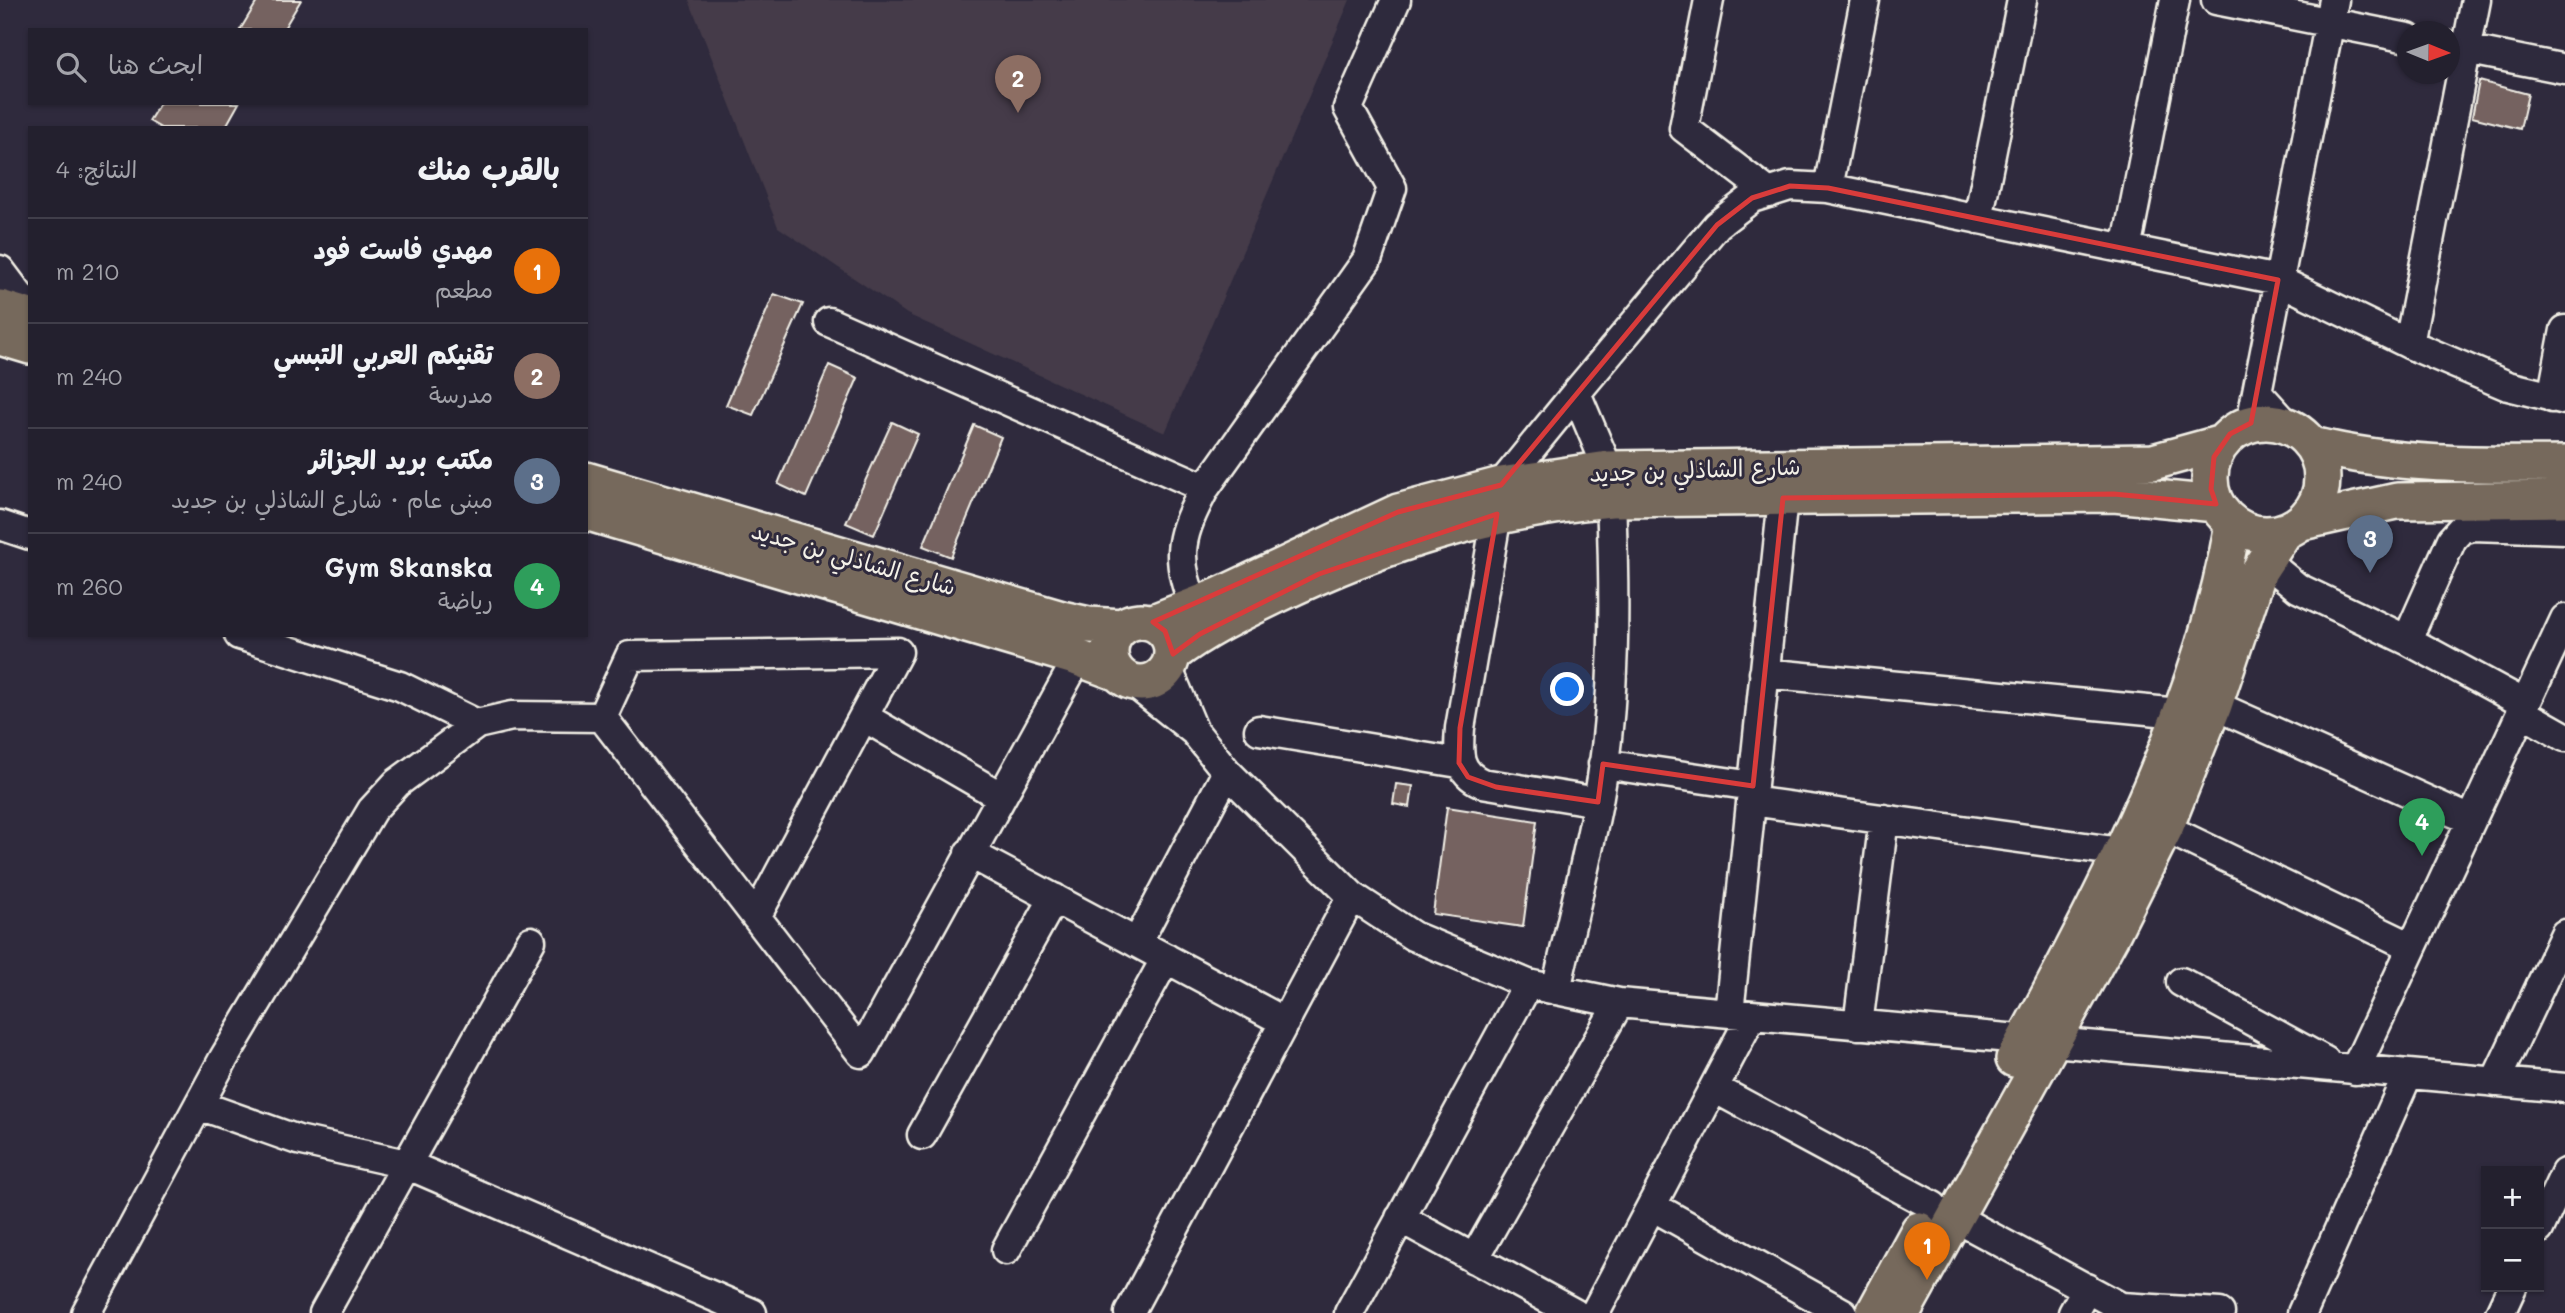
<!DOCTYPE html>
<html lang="ar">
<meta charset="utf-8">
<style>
:root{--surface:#23202e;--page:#2f2d3a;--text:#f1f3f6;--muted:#a3a3aa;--line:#403e4a;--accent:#ff9aa2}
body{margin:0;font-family:Mali,"Playpen Sans Arabic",sans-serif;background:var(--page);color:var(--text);direction:rtl}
.controls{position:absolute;right:21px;bottom:21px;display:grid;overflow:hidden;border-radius:0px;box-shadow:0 2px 5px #0004}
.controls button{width:63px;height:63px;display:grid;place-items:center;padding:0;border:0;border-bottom:2px solid var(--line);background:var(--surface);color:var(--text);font:35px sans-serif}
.compass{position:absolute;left:2397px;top:21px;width:63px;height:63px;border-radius:50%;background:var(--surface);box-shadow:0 2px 5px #0004;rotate:91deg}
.you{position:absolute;left:1568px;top:690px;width:24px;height:24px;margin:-18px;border:5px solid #fff;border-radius:50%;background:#1a73e8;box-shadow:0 0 0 10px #1a73e833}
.badge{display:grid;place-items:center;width:46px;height:46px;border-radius:50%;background:var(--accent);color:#fff;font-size:23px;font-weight:700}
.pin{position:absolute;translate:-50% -58px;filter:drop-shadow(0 2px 4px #0008)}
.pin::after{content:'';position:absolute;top:37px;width:24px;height:21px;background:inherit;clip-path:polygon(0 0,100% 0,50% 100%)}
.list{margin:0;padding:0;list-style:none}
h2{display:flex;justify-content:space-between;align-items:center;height:91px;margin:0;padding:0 28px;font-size:30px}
h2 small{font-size:23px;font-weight:400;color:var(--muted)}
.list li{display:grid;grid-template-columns:46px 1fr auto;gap:21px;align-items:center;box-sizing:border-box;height:105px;padding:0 28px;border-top:2px solid var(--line)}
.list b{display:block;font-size:26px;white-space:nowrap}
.list p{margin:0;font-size:23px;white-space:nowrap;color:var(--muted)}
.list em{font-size:23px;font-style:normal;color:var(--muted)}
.icon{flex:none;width:38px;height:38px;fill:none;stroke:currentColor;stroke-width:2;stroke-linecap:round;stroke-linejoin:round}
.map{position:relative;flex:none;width:2565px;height:1313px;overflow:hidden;direction:ltr}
.search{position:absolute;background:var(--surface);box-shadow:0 2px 5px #0004;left:28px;top:28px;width:560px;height:77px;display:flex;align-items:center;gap:18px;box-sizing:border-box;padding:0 24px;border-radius:0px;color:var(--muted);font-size:26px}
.panel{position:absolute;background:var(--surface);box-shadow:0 2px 5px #0004;left:28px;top:126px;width:560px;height:511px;border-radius:0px;direction:rtl}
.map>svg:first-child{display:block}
</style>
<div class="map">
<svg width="2565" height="1313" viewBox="0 0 2565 1313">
<rect width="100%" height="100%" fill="#2f2a3d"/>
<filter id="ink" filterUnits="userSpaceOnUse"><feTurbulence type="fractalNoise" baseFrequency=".0143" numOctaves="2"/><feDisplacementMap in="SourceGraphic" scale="14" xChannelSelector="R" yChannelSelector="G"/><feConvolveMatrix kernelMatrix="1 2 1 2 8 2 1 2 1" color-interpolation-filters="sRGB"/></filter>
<g filter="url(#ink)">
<path fill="#443b48" d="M689,0H1350L1165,433L907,314L778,227Z"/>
<path fill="#746261" stroke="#f4f1e8" stroke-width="2" d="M258,0H301L283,30H240Z
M2479,81L2528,94L2520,129L2472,117Z
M160,103H239L225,128H161L149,121Z
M774,294L803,304L753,415L726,405Z
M829,365L858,378L806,497L778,484Z
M892,422L918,434L874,535L846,523Z
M974,425L1001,437L951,557L923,546Z
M1396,784L1413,786L1410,807L1393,804Z
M1447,807L1537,821L1523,927L1433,914Z"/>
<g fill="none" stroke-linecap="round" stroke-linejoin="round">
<g stroke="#f4f1e8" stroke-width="33">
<path id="minor" d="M1709,0L1684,128L1769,193
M2216,0L2408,38
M2450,46L2565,69
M1828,188L1865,0
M1978,219L2022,0
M2126,249L2175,0
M0,270L30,310
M829,322L1205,488
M2409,344L2476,0
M2257,392L2334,0
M1576,393L1717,225L1752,198L1790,186L1828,188L2278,280L2409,344L2508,386L2565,400
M2552,398L2565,330
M2251,423L2257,392L2287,425
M1501,485L1576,393L1608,469
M1497,514L1460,728C1458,753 1457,772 1482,783L1598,802
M0,525L30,535
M2264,560L2298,588L2407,640L2525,704
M1194,605C1173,556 1181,533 1205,488L1367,260L1392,188L1348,108L1396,0
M239,635L400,686L477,724
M2407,640L2452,539L2461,529L2472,526L2565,529
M1168,669L1193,729
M1764,673L2179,713
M1134,683L1194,731L1227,772L1352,896L1413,936L1528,984L1619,1003L2565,1088
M2214,705L2471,820
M2521,712L2565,737
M602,717L861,1053L1078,658
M602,717L630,656L898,652L756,917
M864,717L1000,796
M1259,730L1459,763
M1603,764L1753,786
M1751,801L2121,852
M2165,828L2412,947
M969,853L1285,1022
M1137,943L1227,772
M2181,982L2325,1061
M1556,990C1570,927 1586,865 1598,802C1616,703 1615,600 1611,499
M1729,1013L1783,498
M1858,1025L1884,819
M2355,1070L2565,619
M2495,1082L2565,934
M1714,1088L1933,1206
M199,1105L298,1140L406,1164L752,1313
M922,1135L1054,898
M1652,1206L1843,1313
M1954,1217L2121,1307L2220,1313
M1400,1218L1574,1313
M2539,1229L2565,1173
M1006,1250L1166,958
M1474,1259L1619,1003
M86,1313L224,1058L372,810L397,783L477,724L512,716L602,717
M324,1313L531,941
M1129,1313L1352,896
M1349,1313L1528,984
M1595,1313L1752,1015
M2073,1313L2087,1288
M2302,1313L2408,1074
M2500,1313L2512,1287"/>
</g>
<g stroke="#f4f1e8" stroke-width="40">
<path id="major" d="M0,308L30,317
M0,337L30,346
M2210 478a56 56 0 1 1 112 0a56 56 0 1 1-112 0Z
M2312,445C2396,466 2479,465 2565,464
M586,480L1062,619L1089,625L1123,627
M586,512L1078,658L1118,673
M2302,522L2397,501L2565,499
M1110 652a31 31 0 1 1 62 0a31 31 0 1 1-62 0Z
M1153,622L1219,596L1398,512L1501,485L1608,469L2153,462L2222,443
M1173,654C1204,630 1240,613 1275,596C1385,543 1489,510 1611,499L2114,494L2216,504
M2014,1059C2105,894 2201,710 2233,524
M1874,1313L1919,1230
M1902,1313L2111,936L2165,828L2214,705L2259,571L2285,531"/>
</g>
<use href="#minor" stroke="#2f2a3d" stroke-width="28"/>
<use href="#major" stroke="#76695c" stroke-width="35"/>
</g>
</g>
<path fill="none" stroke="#d93c3b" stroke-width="5" stroke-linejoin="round" d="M1790,186L1828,188L2278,280L2251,423L2230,434L2214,457L2211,489L2216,504L2114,494L1783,498L1753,786L1603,764L1598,802L1496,787L1468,777L1459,763L1460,728L1497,514L1319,574L1200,634L1173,654L1165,631L1153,622L1398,512L1501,485L1717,225L1752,198Z"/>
<g text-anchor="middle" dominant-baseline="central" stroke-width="6" stroke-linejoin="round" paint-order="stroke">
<g font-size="23" fill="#f4f1e8" stroke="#2f2a3d">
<text transform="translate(1695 469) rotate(-2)">شارع الشاذلي بن جديد</text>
<text transform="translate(854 558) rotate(16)">شارع الشاذلي بن جديد</text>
</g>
</g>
</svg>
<div class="controls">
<button>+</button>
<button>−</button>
</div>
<svg class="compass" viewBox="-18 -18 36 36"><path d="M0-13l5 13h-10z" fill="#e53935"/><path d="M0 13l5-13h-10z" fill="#a3a3aa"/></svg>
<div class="you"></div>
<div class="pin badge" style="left:1927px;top:1280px;background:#e8710a">1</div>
<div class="pin badge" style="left:1018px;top:113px;background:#8d6e63">2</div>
<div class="pin badge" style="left:2370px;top:573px;background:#5c6f8a">3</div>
<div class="pin badge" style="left:2422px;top:856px;background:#2e9e5b">4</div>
<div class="search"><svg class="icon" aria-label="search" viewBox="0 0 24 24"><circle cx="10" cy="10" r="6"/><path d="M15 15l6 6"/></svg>ابحث هنا</div>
<section class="panel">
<h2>بالقرب منك<small>النتائج: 4</small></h2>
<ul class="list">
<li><span class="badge" style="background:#e8710a">1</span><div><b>مهدي فاست فود</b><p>مطعم</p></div><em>210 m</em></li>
<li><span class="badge" style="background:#8d6e63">2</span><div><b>تقنيكم العربي التبسي</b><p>مدرسة</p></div><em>240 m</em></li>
<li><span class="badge" style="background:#5c6f8a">3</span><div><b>مكتب بريد الجزائر</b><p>مبنى عام · شارع الشاذلي بن جديد</p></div><em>240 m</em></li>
<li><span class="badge" style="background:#2e9e5b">4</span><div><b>Gym Skanska</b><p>رياضة</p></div><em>260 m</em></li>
</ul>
</section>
</div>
